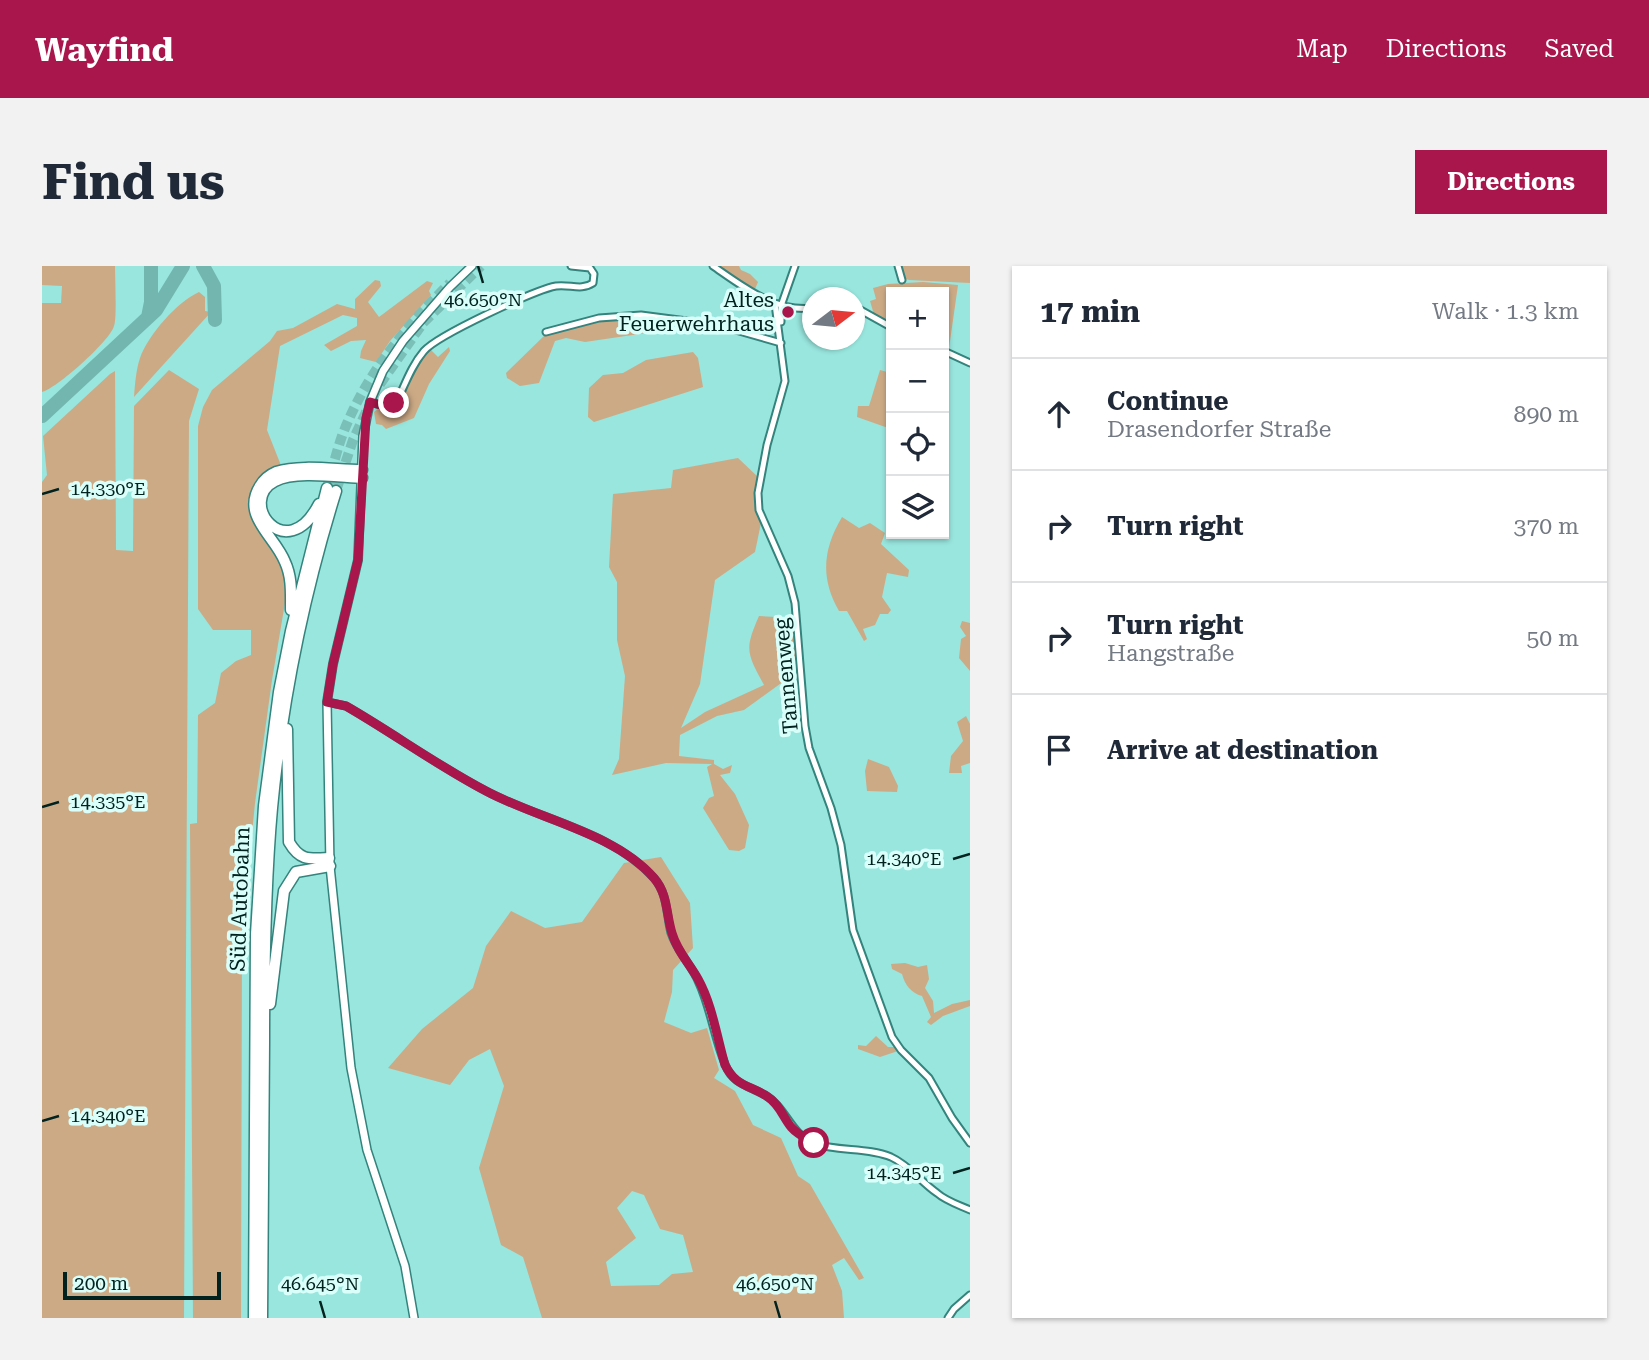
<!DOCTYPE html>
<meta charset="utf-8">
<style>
:root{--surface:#fff;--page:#f2f2f3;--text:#1f2937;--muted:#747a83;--line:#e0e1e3;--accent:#a9164b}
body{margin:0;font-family:"Roboto Serif",serif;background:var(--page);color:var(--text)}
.controls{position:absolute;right:21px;top:21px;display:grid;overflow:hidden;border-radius:0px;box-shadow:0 2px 5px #0004}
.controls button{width:63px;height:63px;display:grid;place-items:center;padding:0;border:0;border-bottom:2px solid var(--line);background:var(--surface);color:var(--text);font:35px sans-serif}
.compass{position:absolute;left:760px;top:21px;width:63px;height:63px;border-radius:50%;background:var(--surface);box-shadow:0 2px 5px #0004;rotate:74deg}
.scale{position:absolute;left:21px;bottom:18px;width:158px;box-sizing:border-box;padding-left:7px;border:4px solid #01221f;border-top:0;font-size:19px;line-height:24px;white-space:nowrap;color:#01221f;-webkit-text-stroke:5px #dafffa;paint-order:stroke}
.stop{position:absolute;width:21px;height:21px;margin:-16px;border:5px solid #a9164b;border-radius:50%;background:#fff}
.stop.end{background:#a9164b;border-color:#fff;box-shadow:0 2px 7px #0008}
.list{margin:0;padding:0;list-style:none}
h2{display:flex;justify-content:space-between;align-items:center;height:91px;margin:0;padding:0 28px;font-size:30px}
h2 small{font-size:23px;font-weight:400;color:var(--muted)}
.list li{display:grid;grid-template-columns:46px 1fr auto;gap:21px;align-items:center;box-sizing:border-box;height:112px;padding:0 28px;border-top:2px solid var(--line)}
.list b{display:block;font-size:26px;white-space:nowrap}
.list p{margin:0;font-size:23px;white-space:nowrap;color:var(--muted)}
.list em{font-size:23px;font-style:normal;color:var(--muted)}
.icon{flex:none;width:38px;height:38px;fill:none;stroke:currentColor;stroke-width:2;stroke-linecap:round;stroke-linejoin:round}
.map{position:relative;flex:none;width:928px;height:1052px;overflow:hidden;border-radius:0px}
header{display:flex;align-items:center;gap:42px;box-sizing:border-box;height:98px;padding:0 35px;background:var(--accent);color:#fff}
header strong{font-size:33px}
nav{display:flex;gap:38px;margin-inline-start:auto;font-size:24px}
.intro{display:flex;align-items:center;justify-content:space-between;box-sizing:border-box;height:168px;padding:0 42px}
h1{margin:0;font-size:49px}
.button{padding:18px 32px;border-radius:0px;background:var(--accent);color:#fff;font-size:24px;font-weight:700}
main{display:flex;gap:42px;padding:0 42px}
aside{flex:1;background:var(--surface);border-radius:0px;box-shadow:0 2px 5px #0004}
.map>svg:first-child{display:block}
</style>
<header>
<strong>Wayfind</strong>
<nav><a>Map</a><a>Directions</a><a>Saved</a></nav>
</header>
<div class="intro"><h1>Find us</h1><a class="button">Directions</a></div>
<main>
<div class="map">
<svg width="928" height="1052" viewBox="0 0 928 1052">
<rect width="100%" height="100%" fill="#98e6de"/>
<path fill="#ccaa86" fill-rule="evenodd" d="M0,0H73C73,11 75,53 72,60C68,75 14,123 0,126V37H19L20,20L0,19Z
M676,0H697L699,4L708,8L716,16L713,23Z
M858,0H928V17L867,14L861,12Z
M333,14L338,15L339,20L326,36L337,51L385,15L391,17L387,25L389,29L348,75L334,96L318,92L319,85L324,74L309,75L289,85L282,79L315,60V52L301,49L238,80L225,164L240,202L209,246L213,256L233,284L244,310L245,325L230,414L213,537L200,668L199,1052H151L148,558L155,557L156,449L173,437L179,407L194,395L209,389V364H171L156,343V160L161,141L170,124L228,75L235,65L251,62L295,38L313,43V33Z
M881,16L916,19L907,82L902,80V26H849V58L833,52L828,35L834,33L831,22L846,18Z
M157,26L163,31V45L169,46L92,131C93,118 94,104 98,92C106,69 135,36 157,26Z
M602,52L604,67L543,76L524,72L513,75L497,117L478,120L465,112L464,107L504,68L557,55Z
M407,81L408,85L387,118L372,152L344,163L340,159L334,158L332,146L336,143L345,146L358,140C366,120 371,97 388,83L396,91Z
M651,86L656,92L661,121L552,156L546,151L547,122L561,109L581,107L604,94Z
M127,104L157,123L147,155L142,1052H0V216L5,209L1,170L68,108L73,105L74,284L91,285L92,140Z
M838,104L849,107V163L815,151L816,140H827Z
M696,192L716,211L712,235L719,257L713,286L673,314L658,418L639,462L663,446L722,419C705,387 702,384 717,350L752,352L755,396L753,407L702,444L675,450L638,469L637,490L672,494V498L681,503L690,499L688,507L678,509L693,528L707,559L703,582L697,585L687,584L661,542L667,532L672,530L665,501L670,498L624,497L570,509L577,493L583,410L575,374V316L567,301L571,228L629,222L631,204Z
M800,251L817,262L828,257L843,267L839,278L867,304L866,311L845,307L840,331L849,344L846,348H838L833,359L821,363L825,373L822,375L805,345H797C778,312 781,283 800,251Z
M920,355L928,357V405L917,392L919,373L924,370L918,361Z
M924,450L928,458V497L919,500L920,507H907L909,490L921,475L915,456Z
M826,493L847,501L856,520L855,526L825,525L823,505Z
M619,591L648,637L651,682L631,704L630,726L622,756L649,767L665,762L677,804L672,812L693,825L711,859L739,872L756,910L768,918L822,1012L817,1014L802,992L790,999L800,1025L802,1052H500L481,991L459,979L437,902L462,820L448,783L427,794L408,819L346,802L380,763L431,722L444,680L469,645L503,662L540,656L582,597ZM590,925L602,929L618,963L641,969L651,1006L630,1008L617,1019L569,1020L564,996L594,972L575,942Z
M863,697L876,701L885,699L887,713L883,722L891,735L892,747L910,738L928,734V740L901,750L889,759L885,756L889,751L880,730C869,727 863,719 860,708L850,703L849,698Z
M834,770L846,781H854L856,785L838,791L816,783V779L824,780Z"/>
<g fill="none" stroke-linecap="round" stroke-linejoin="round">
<path stroke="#73b6b0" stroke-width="14" d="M161,0L172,20L173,54
M106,51L109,36V0
M0,150L114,44L141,0"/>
<path stroke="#7abfb8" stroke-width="10" stroke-dasharray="10 5" stroke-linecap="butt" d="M338,118L381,57L439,0
M285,222C290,205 294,187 300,170C322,111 363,61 408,17
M294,225L311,174L325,144"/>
<g stroke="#34837c" stroke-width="9">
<path id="minor" d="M671,0C700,20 734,47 771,42
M856,0L860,14
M733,38L743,115L725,179L716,227L717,244L746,310L753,337L763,460L767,482L789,542L799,579L811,664L850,771L859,784L887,812L910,852L928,877
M813,41L849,61
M739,56V40L753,0
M504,66L557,52L599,49L676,59L739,77
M902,85L928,97
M328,136C339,139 347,142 356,133C364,116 370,99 382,85C396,69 493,24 514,20C528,18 539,25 551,17L552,8L548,2L529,0
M285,436L304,440C351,467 396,500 444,525C498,554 570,565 612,612C626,628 624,648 629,667C635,686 650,699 657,717C669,743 672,772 683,798C690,818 707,820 723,829C744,841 748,867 771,877C796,886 825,881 849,891C867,899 879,916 895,927C904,935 917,939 928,944
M906,1052L912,1043L928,1029"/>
</g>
<g stroke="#34837c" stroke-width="10">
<path id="secondary" d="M372,1052L363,1000L325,884L309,802L288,600L285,436L291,398L316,294L321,170L328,136L341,105L361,75L408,21L430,0"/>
</g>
<g stroke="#34837c" stroke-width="13">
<path id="motorway" d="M277,238C244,302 194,235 233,215C253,204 297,211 320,212
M249,344C249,327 250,311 243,296C233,270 199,250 218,220C222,213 227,209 234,206C260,198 293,204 320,204
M245,463L247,576C258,595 267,593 287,592
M228,738L242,625L254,606L288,600
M212,1052L214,668L222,540L237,426L249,365L285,222
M220,1052C221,960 222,868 222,776C222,698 223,620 230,542C240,435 262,328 294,225"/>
</g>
<use href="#minor" stroke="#fff" stroke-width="5"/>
<use href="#secondary" stroke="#fff" stroke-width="7"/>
<use href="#motorway" stroke="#fff" stroke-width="10"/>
</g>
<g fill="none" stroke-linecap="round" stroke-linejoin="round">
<path stroke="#a9164b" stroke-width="9" d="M352,137L342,140L328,136L324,152L316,294L291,398L285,436L304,440C351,467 396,500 444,525C496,553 573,567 612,612C626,628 624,648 630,667C635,685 647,697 656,713C670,738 675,771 683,799C695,822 707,818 726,831C737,838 741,851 749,861C755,868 763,872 772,877"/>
</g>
<path fill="none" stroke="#01221f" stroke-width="2.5" d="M436,0L441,17M0,228L17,223M0,541L17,536M911,593L928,588M0,855L17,850M911,907L928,902M278,1035L283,1052M733,1035L738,1052"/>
<circle fill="#a9164b" stroke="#dafffa" stroke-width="2.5" cx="746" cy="46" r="7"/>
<g text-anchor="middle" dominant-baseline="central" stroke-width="7" stroke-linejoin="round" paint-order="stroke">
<g font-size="21" fill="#01221f" stroke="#dafffa" text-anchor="end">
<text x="732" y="34">Altes<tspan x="732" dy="24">Feuerwehrhaus</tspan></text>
</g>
<g font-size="21" fill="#01221f" stroke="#dafffa">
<text transform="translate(744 410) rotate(-95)">Tannenweg</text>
<text transform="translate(198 633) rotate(-88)">Süd Autobahn</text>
</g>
</g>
<g font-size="18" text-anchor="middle" fill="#01221f" stroke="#dafffa" stroke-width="7" stroke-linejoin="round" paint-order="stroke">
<text x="441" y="40">46.650°N</text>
<text x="66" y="229">14.330°E</text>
<text x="66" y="542">14.335°E</text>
<text x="862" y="599">14.340°E</text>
<text x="66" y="856">14.340°E</text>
<text x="862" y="913">14.345°E</text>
<text x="278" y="1024">46.645°N</text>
<text x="733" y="1024">46.650°N</text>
</g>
</svg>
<div class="controls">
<button>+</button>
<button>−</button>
<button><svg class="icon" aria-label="locate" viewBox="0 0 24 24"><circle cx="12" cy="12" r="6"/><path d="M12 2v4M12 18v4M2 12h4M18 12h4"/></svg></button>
<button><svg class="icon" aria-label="layers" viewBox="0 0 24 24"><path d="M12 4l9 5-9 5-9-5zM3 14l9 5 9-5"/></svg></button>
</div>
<svg class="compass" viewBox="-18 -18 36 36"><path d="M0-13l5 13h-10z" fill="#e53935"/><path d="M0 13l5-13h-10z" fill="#747a83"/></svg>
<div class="scale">200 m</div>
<div class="stop" style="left:772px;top:877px"></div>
<div class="stop end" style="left:352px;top:137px"></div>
</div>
<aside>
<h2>17 min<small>Walk · 1.3 km</small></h2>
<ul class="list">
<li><svg class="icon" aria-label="ahead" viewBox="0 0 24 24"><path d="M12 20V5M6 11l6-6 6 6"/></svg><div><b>Continue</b><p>Drasendorfer Straße</p></div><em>890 m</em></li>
<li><svg class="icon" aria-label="right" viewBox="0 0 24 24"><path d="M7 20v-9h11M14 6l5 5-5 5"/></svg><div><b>Turn right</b></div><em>370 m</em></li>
<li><svg class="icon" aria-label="right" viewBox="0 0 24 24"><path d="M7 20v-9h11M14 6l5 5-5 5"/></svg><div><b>Turn right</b><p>Hangstraße</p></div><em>50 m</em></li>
<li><svg class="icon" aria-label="arrive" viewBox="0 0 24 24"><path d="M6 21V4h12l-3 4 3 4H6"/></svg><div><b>Arrive at destination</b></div></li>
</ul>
</aside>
</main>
